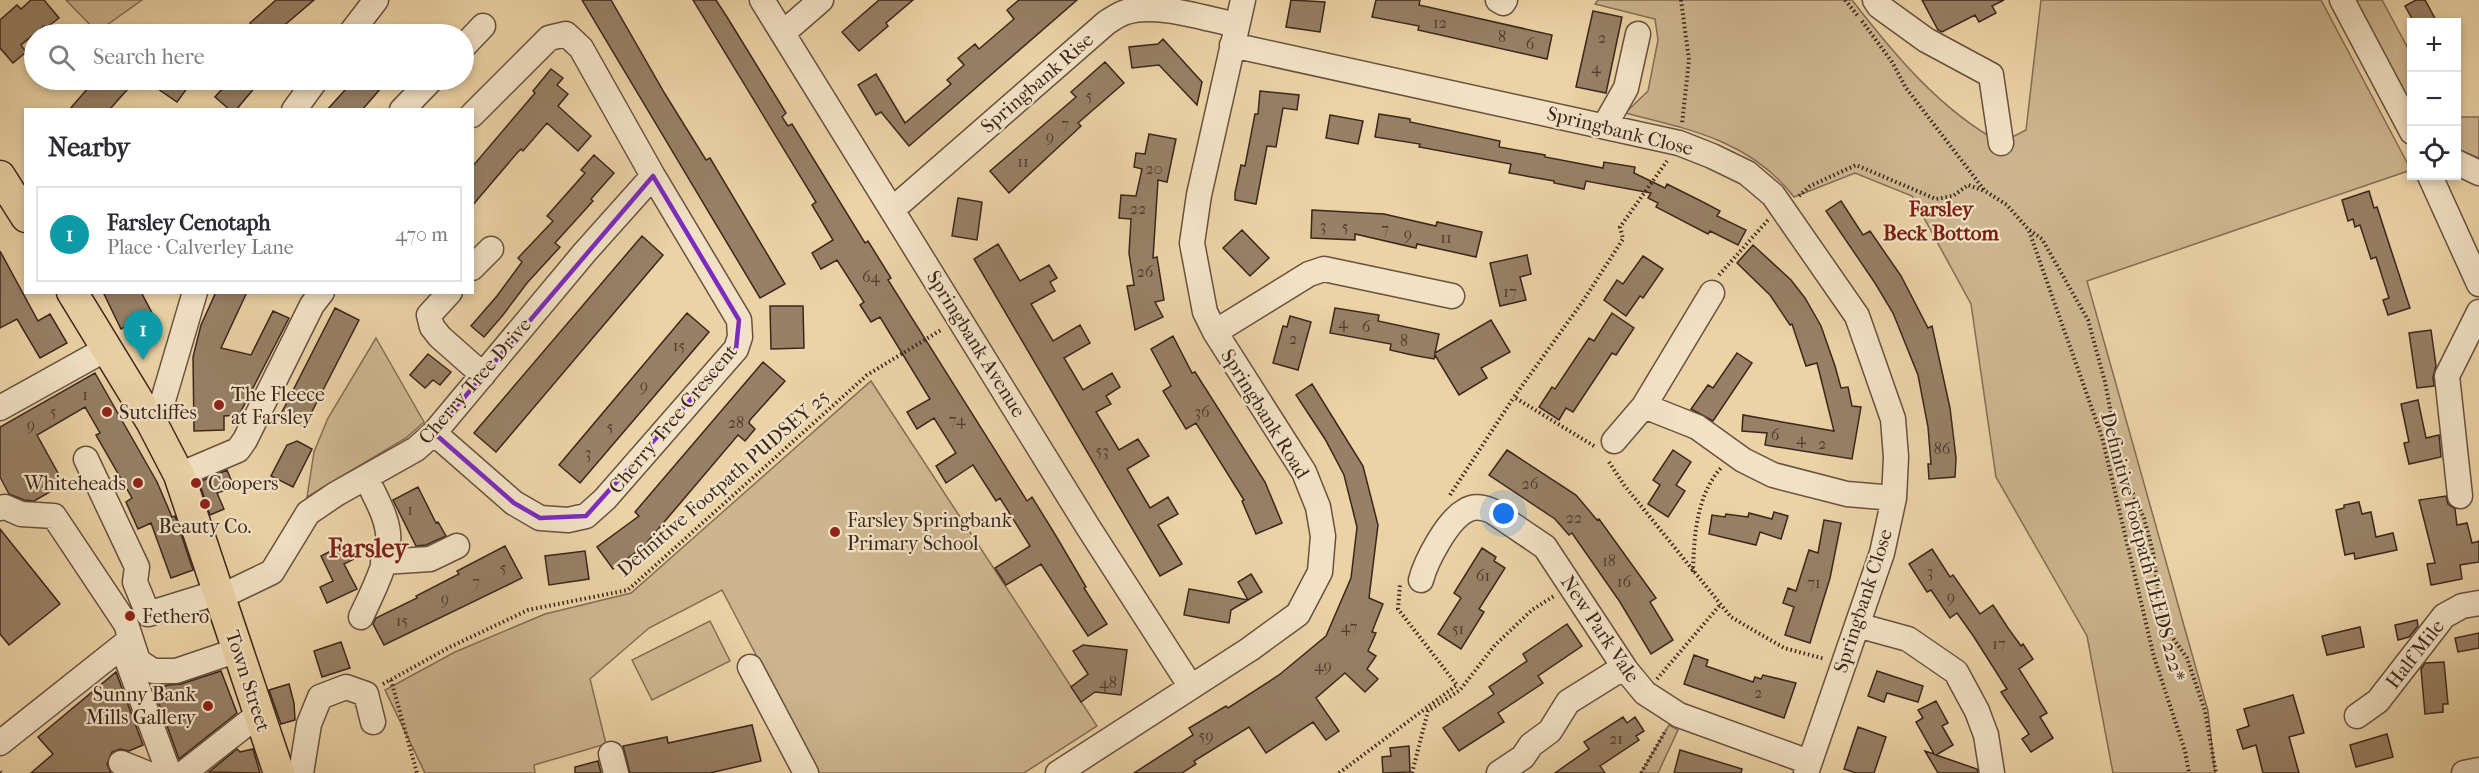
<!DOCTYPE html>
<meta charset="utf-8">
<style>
:root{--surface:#fff;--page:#f7f7f7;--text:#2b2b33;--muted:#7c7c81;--line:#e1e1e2;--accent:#8f2418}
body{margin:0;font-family:"IM FELL French Canon",serif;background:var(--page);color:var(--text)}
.controls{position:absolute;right:18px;top:18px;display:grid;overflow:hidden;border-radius:0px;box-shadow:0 3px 9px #0003}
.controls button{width:54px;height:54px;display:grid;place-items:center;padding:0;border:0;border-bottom:2px solid var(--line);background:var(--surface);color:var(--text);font:30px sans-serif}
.you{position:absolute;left:1504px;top:514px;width:21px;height:21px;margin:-15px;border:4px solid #fff;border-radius:50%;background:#1a73e8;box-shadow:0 0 0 9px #1a73e833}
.badge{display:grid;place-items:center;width:39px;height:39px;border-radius:50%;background:var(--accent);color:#fff;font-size:20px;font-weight:700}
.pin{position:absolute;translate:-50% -50px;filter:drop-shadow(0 2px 3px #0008)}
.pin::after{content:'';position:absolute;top:32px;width:21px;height:18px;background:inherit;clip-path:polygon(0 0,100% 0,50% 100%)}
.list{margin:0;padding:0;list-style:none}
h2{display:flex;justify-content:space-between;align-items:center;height:78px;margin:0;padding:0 24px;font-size:26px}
h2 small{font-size:20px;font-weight:400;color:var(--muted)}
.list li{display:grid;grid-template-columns:39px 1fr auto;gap:18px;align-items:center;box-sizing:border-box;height:96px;margin:0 12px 12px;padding:0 12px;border:2px solid var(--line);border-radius:0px}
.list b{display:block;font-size:22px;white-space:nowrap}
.list p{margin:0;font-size:20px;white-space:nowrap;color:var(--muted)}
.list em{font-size:20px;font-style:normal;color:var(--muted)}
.icon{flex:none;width:33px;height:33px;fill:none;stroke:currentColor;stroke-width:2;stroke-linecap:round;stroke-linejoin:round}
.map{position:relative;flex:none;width:2479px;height:773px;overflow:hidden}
.search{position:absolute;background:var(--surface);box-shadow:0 3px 9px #0003;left:24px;top:24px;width:450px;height:66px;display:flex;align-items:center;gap:15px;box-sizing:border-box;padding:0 21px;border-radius:33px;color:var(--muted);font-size:22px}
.panel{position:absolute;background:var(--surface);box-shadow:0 3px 9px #0003;left:24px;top:108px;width:450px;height:186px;border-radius:0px}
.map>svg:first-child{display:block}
</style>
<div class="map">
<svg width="2479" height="773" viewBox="0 0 2479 773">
<rect width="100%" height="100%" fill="#ebd3a6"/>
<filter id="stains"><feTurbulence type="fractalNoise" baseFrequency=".00333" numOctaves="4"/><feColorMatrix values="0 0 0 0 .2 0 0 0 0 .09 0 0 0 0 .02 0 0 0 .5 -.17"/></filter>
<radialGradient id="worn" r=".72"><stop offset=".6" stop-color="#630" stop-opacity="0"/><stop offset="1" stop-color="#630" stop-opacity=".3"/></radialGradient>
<path fill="#cdb68f" stroke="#846e56" stroke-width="1.5" d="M66,0H142L97,32Z
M1598,0H1852C1894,54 1940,110 2001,143L2026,130L2041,0H2321L2411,170L2087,281L2208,711L2215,773H2113L2087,636L1996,477L1971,304L1912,196L1855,173L1794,197C1751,141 1689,129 1625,113L1648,91L1658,40L1655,19L1595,4Z
M2354,0H2382L2411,54V108Z
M2456,117H2479V158L2457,149Z
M376,338L424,422L406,438L307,497L314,452L328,418Z
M871,381L1097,726L1024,773H818L722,590L649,628L590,679L606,744L534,765L535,773H425L385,690L455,652L545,614L631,593Z
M710,621L730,661L652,700L632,660Z
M1669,725L1678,730L1658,773H1641Z"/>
<path fill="#978065" stroke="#3b261e" stroke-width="1.5" d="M31,0H44L59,18L46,28L44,26L21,45L26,52L13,63L0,48V20L17,5L21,9Z
M276,0H314L274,34H260L250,23Z
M582,0H611L665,94L706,160L710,158L785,284L760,298Z
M693,0H716L727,17L786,113L782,117L788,126L792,124L865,243L868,241L891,278L888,280L1027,501L1032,497L1056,536L1086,587L1084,588L1107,624L1088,636L1041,564L1006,585L995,568L1030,546L1000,498L996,501L973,465L946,483L936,466L956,453L934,418L917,429L907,412L930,399L880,317L871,322L860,305L864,302L837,260L821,269L812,253L833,240L812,205L816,202Z
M879,0H913L886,23L888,26L859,51L842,32Z
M1019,0H1077L909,146L881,112L876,115L858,85L876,74L905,123L951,84L947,80L964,65L958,58L975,44L979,49L1014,19L1007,10Z
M1291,0L1325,2L1320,32L1286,27Z
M1376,0H1420L1419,5L1552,35L1547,59L1418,30L1419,26L1372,17Z
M1922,0H2004L1992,6L1996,13L1979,22L1975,15L1942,32L1938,30Z
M2416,0H2425L2437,22H2414L2405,6Z
M1593,11L1622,17L1606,93L1576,87Z
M1163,39L1202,82L1197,105L1159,65L1132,68L1129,47L1158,44Z
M1105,62L1124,83L1078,123L1081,126L1009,193L990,171L1076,97L1071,92Z
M551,69L563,78L557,85L568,94L558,106L591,136L578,151L547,123L523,151L521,149L517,153L472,206V167L535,93L533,91Z
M95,80H136L109,110H69Z
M145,80H178L188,87L177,102Z
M230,80H261L236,110H230L215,97Z
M354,80H388L362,110H327Z
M1260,91L1299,95L1297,110L1283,108L1276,147L1267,146L1256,204L1235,200V193L1241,165L1245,166L1255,114H1258Z
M1379,114L1410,119V122L1500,141L1499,147L1545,155V157L1603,168L1604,162L1635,167L1634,173L1665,188L1667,184L1701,201L1720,211L1717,216L1746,230L1738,245L1710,231L1708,234L1656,207L1658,203L1648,198L1651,193L1586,181L1584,189L1554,183V181L1509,173L1511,164L1419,147L1420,144L1375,137Z
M1330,115L1363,121L1358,144L1326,138Z
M1149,134L1176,139L1167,182L1158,180L1153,258L1157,257L1164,300L1155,302L1163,317L1135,330L1127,286L1134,285L1129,253L1131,219L1119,218L1121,195L1136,196L1142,169L1134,167L1136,153L1145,154Z
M594,155L614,173L591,199L593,201L555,243L560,247L527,283L503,315L484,337L471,326L497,296L522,262L518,258L553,221L547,216L585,173L581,170Z
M2369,191L2374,208L2377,207L2410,308L2388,315L2383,300L2389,298L2376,257L2371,259L2360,225L2355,227L2353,219L2348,221L2342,200Z
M958,198L982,202L977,240L952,236Z
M1841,201L1863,235L1870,231L1901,276L1928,328L1932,326L1950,408L1956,458L1955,477L1929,479L1928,464H1931L1928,427L1918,375L1893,313L1875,283L1826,211Z
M1312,210L1384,214L1436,226L1437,222L1482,232L1476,257L1417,244L1416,248L1355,234V240L1311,238Z
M1242,230L1269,258L1250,276L1223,248Z
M642,236L663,255L496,452L474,433Z
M998,244L1020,281L1049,265L1057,278L1050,282L1055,291L1031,304L1053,341L1080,325L1090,343L1064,358L1083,390L1112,373L1120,387L1106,396L1111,404L1096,412L1119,450L1138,439L1149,456L1127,469L1150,508L1168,497L1178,514L1158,525L1182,564L1160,576L974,259Z
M1753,245L1791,280L1805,298L1821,326L1835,366L1841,388L1848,387L1852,406L1861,407L1852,459L1765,445L1767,433L1742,431L1743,415L1834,431L1817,363L1806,366L1792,324L1790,325L1770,295L1737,263Z
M0,251L38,321L50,314L67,343L40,358L17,319L0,328Z
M1527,255L1531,274L1520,277L1526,300L1500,306L1490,263Z
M1643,256L1663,269L1643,298L1640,296L1626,316L1604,300L1617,280L1623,284Z
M103,292H141L152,313L121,329Z
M216,292H247L221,348L251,355L273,311L289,318L239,415L224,416V430L194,431L193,357L201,325Z
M770,306H803L804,348L771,349Z
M335,308L359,320L304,427L281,414Z
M1335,308L1379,315L1378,321L1439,334L1435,353L1491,320L1510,352L1481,368L1487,378L1459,395L1435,355L1434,359L1412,355L1390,350L1391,344L1330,333Z
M687,313L709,332L580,483L559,465Z
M1612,313L1634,328L1616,355L1612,353L1573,412L1566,408L1559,420L1539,407L1552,387L1555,389L1589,338L1594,341Z
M1290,316L1311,322L1298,370L1273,363L1283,326L1287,327Z
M2431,330L2436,366L2433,377L2434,386L2417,388L2409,333Z
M1173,336L1192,373L1195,372L1265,482L1282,523L1256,534L1242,501L1244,500L1196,423L1186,429L1163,391L1171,386L1151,349Z
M1737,353L1752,363L1713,421L1691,409L1708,385L1713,388Z
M428,354L451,372L440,385L433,380L425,388L410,375Z
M763,362L785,381L750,420L749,423L755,429L745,441L738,435L643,547L613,569L597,547L639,516L635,512Z
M95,373L157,482L172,517L175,516L193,570L171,578L151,523L138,529L126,502L132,498L96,435L100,433L85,407L37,435L64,484L34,501L24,500L9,494L0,477V427Z
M1312,384L1363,466L1378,525L1369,598L1383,604L1372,632L1376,633L1368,651L1376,656L1367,669L1378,679L1365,692L1345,673L1316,698L1339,731L1326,740L1313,722L1266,753L1249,727L1194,761L1196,764L1182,773H1134L1193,735L1189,728L1226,706L1228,708L1279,675L1326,636L1351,578L1357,527L1344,475L1325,439L1296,395Z
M2418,400L2426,438L2439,435L2441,457L2409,464L2404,443L2409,442L2401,404Z
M297,441L312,449L293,487L271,476L287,445Z
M1507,450L1576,495L1597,520L1599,519L1656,598L1650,602L1673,640L1651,654L1620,602L1572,533L1569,535L1555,519L1489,475Z
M1673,450L1691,462L1676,485L1685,491L1668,517L1648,504L1660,485L1653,480Z
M227,470L234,487L217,493L224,509L210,515L199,482Z
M418,487L436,523L438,522L446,536L426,545L416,546L393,500Z
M2446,496L2448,504L2455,509L2457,525L2467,523L2472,543L2479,541V562L2460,565L2462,579L2431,585L2427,564L2435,563L2419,500Z
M2359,502L2362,514L2371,512L2376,537L2393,533L2397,550L2355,559L2354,553L2345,555L2336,510L2344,508V505Z
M1774,512L1788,516L1781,539L1760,532L1756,545L1709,534L1712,515L1725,517L1726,514L1748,517L1749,513L1772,519Z
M1824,520L1841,523L1830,578L1810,643L1785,635L1794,607L1783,603L1788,588L1796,591L1809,550L1818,553Z
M0,529L60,604L9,645L0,634Z
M348,542L356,558L344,564L357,589L327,603L320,587L333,581L321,556Z
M505,546L522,578L384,645L373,624L376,618L417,598L416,596L459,574L457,571Z
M1482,548L1496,557L1494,561L1505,568L1479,609L1484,612L1461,649L1438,634L1461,598L1454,593Z
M1932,549L1950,577L1953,575L1980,614L1993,605L2008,628L2021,646L2023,644L2033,659L2019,669L2047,713L2040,717L2053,738L2031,752L2022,739L2029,734L2001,692L2007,689L1974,637L1957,613L1950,618L1931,590L1927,592L1909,564Z
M585,551L589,579L549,585L545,556Z
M1251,574L1262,592L1248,600L1238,582Z
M1189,589L1217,594L1248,600L1231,610L1229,623L1206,619L1184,615Z
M2417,620L2418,626L2409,637L2398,640L2395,625Z
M1567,624L1582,646L1538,676L1543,683L1498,713L1504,722L1459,751L1443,728L1494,694L1489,687L1527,661L1523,654Z
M2360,627L2364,647L2327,655L2322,636Z
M2479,633V648L2458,652L2455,638Z
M341,642L350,668L322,677L314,651Z
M1083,645L1127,650L1121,695L1095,692L1081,702L1071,687L1088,674L1073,651Z
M1694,655L1708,660L1706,666L1753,682L1755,677L1761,679L1763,675L1796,683L1784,718L1684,684Z
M2444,662L2448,704H2443V712L2425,714L2421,669L2425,663Z
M221,671L237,713L179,759L154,690L168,685L181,684Z
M1877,671L1923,686L1918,702L1887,693L1884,702L1868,696Z
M116,672L143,745L129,751L120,749L112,752L107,764L111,773H31L53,754L38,737Z
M289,684L294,703L295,720L281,724L269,690Z
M2293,695L2304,733L2289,737L2299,773H2263L2256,745L2243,749L2237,730L2249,726L2244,709Z
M1936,701L1948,723L1942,726L1953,745L1936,755L1977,769L1978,773H1938L1925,751L1934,754L1916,722L1923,718L1918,710Z
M1623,717L1627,723L1635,717L1644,731L1636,736L1639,740L1600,766L1605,773H1555L1589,749L1584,742Z
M752,725L761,761L710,773H630L623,746L667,737L668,743Z
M1858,727L1886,737L1874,773H1856L1844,769Z
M2387,734L2393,757L2356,767L2350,745Z
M1409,746L1410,772L1383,773L1382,757L1391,756L1390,748Z
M237,749L240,752L253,749L260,773L209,772Z
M1680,750L1742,769L1741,773H1674Z
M598,761L601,773H575V767Z"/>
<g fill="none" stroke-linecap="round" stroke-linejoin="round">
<g stroke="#675140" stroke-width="27">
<path id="minor" d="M762,0L1088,527L1191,687
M1498,0L1503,3L1505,0
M1875,0L1879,6L1926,40L1991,75L2001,143
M2342,0L2412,132
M783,33L821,0
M350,34L376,0
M1232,45L1679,143L1712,156L1747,173L1773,195L1857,316L1893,419L1896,457L1894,498L1882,553L1806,773
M464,46L483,26
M294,110L316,80
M402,110L431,80
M1605,125L1626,88L1638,34
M2456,162L2479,173
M2430,176L2479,284
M893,209L1106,23C1112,19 1119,14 1126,12C1157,2 1206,19 1237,25
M472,268L491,249
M450,292L429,315L432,327L440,337L483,375
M1215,332L1309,274L1324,269L1452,296
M1644,406L1697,427L1743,460L1773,475L1847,494L1894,498
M0,408L106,349
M152,423L164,397L195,292
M434,433L514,503L540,518L568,520L586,516L605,499L736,349L740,337L739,320L653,176L581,48L566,34L549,38L472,115
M1614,441L1644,406L1712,293
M86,459L137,567L135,582L148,614L219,592
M179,475L238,450L245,440L312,305L322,292
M2460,496L2447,376L2479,312
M0,508L5,507L21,514L54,516L126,624L138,661L153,671H176L238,650
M383,562L430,559L457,546
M1421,580C1426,561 1447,521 1465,511C1474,505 1483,507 1492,511L1545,547L1626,670L1645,693L1679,715L1809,762
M220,597L272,572L308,513L336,494L416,449L434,433L585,252L653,176
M361,617C371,595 391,558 388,533C386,514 374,495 366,477
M1857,625L1908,639L1956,672L1977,711L1986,735L1992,773
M123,649L169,773
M750,667L806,773
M2357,716L2378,701L2444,616L2462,606L2479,603
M0,743L131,639
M611,754L616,773
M121,763L146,773
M184,773L259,714
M301,773L309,724L320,697L346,687L366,694L373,722
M1058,773L1250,649L1298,614L1320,572L1323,536L1318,507L1304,472L1215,332L1205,312L1192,243L1199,195L1243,0
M1499,773L1523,757L1531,745L1550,731L1568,702L1624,667
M2464,773L2479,770"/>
</g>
<g stroke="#3b261e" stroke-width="33">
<path id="major" d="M0,176L26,217
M72,292L152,423L179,475L279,773"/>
</g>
<path stroke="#3b261e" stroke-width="4" stroke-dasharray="1.5 3" stroke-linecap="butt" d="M1681,0L1689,60L1682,124
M1845,0L1858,16
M1862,21L1892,62L1906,88L1985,191L2007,205L2028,229L2042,239L2088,320L2105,382L2122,470L2144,518L2153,552L2163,624L2187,658L2205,711L2216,773
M1799,196L1810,186L1856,165L1936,199L1953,196L1968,185L1985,191
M2029,231L2102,437L2154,657L2185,751L2189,773
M1719,275L1768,220
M1594,446L1514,397L1583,301L1623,239L1620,227L1667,161
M1609,462L1624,485L1731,617L1784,648L1825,659
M1450,495L1514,397
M1693,572C1694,537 1696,496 1721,468
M1657,679L1720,605
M391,680L417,773
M383,684L450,647L528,610L628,590L867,375L941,330
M0,772L1,773
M1339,773L1457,685L1398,609L1400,584
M1412,773L1428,711L1460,690L1495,645L1532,610L1554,596
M1641,773L1666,730"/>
<use href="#minor" stroke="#f2e2c5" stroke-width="24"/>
<use href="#major" stroke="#ebd3a6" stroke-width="30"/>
</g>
<path fill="none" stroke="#7b2cbf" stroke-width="4.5" stroke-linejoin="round" d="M653,176L739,320L736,349L586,516L540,518L514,503L434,433Z"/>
<g fill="#8f2418" stroke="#f2e2c5" stroke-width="2">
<circle cx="219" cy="405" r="6"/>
<circle cx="107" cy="412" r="6"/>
<circle cx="138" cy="483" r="6"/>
<circle cx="196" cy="483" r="6"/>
<circle cx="205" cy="504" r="6"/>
<circle cx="835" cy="532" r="6"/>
<circle cx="130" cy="616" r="6"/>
<circle cx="208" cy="706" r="6"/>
</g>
<g text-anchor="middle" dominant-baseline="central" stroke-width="4.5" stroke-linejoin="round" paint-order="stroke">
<g font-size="16" fill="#523c30">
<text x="1440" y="22">12</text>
<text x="1502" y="36">8</text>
<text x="1602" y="37">2</text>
<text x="1530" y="43">6</text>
<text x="1596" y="67">4</text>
<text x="1089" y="95">5</text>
<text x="1065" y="123">7</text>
<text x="1050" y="136">9</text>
<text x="1023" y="161">11</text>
<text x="1154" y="168">20</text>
<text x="1138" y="208">22</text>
<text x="1323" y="225">3</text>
<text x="1345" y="226">5</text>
<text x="1385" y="228">7</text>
<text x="1408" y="233">9</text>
<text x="1446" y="237">11</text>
<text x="1145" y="271">26</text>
<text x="871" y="276">64</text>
<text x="1510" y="291">17</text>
<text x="1343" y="322">4</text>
<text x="1366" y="326">6</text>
<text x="1293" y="338">2</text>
<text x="1404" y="340">8</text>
<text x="679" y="345">15</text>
<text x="644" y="385">9</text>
<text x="85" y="394">1</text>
<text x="53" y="411">5</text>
<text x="1202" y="411">36</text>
<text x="957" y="419">74</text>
<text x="736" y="422">28</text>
<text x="31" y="424">9</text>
<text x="610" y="426">5</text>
<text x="1775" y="434">6</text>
<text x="1801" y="438">4</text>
<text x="1822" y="443">2</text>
<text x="1942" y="448">86</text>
<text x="1102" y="450">53</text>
<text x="588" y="452">3</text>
<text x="1530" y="483">26</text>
<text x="410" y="509">1</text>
<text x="1574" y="517">22</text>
<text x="1609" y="560">18</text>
<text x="503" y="567">5</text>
<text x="1930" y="571">3</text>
<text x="1483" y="575">61</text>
<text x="476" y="581">7</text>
<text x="1624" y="581">16</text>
<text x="1814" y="582">71</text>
<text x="1951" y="596">9</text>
<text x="445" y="598">9</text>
<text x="402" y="620">15</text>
<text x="1349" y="626">47</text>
<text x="1458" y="628">51</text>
<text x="1999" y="643">17</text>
<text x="1323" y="665">49</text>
<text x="1108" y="682">48</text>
<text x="1758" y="692">2</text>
<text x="1206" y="735">59</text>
<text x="1616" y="738">21</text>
</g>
<g font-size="20" fill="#3b261e" stroke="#f2e2c5">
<text transform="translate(1037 83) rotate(-41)">Springbank Rise</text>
<text transform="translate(1620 131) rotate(14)">Springbank Close</text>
<text transform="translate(976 344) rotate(58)">Springbank Avenue</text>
<text transform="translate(475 381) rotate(-49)">Cherry Tree Drive</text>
<text transform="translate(1265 414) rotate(58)">Springbank Road</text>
<text transform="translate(673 419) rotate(-50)">Cherry Tree Crescent</text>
<text transform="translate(723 483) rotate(-41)">Definitive Footpath PUDSEY 25</text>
<text transform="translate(2143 547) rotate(75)">Definitive Footpath LEEDS 222*</text>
<text transform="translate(1863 601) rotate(-72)">Springbank Close</text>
<text transform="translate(1600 629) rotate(56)">New Park Vale</text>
<text transform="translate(2415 654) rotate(-52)">Half Mile</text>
<text transform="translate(248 681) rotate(72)">Town Street</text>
</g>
<g font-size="20" fill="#3b261e" stroke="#f2e2c5" text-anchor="start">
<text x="231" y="394">The Fleece<tspan x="231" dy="23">at Farsley</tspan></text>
<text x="119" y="412">Sutcliffes</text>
<text x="126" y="483" text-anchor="end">Whiteheads</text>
<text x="208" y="483">Coopers</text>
<text x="847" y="520">Farsley Springbank<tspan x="847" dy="23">Primary School</tspan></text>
<text x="205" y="526" text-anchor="middle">Beauty Co.</text>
<text x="142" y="616">Fethero</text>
<text x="196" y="694" text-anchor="end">Sunny Bank<tspan x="196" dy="23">Mills Gallery</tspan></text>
</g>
<g font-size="21" font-weight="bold" fill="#7a1f14" stroke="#f2e2c5">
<text x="1941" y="209">Farsley<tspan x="1941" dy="24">Beck Bottom</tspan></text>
</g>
<g font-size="26" font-weight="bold" fill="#7a1f14" stroke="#f2e2c5">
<text x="368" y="548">Farsley</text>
</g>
</g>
<rect width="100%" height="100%" filter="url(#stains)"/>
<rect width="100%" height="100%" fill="url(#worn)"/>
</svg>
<div class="controls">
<button>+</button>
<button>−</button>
<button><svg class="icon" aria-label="locate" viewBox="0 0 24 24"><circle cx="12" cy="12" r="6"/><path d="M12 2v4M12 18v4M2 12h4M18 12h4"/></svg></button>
</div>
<div class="you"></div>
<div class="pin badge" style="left:143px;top:360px;background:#0f9aa8">1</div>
<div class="search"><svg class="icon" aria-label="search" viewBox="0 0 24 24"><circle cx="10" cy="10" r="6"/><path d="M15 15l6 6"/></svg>Search here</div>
<section class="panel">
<h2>Nearby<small></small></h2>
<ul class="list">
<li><span class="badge" style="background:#0f9aa8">1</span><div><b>Farsley Cenotaph</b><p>Place · Calverley Lane</p></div><em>470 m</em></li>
</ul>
</section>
</div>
